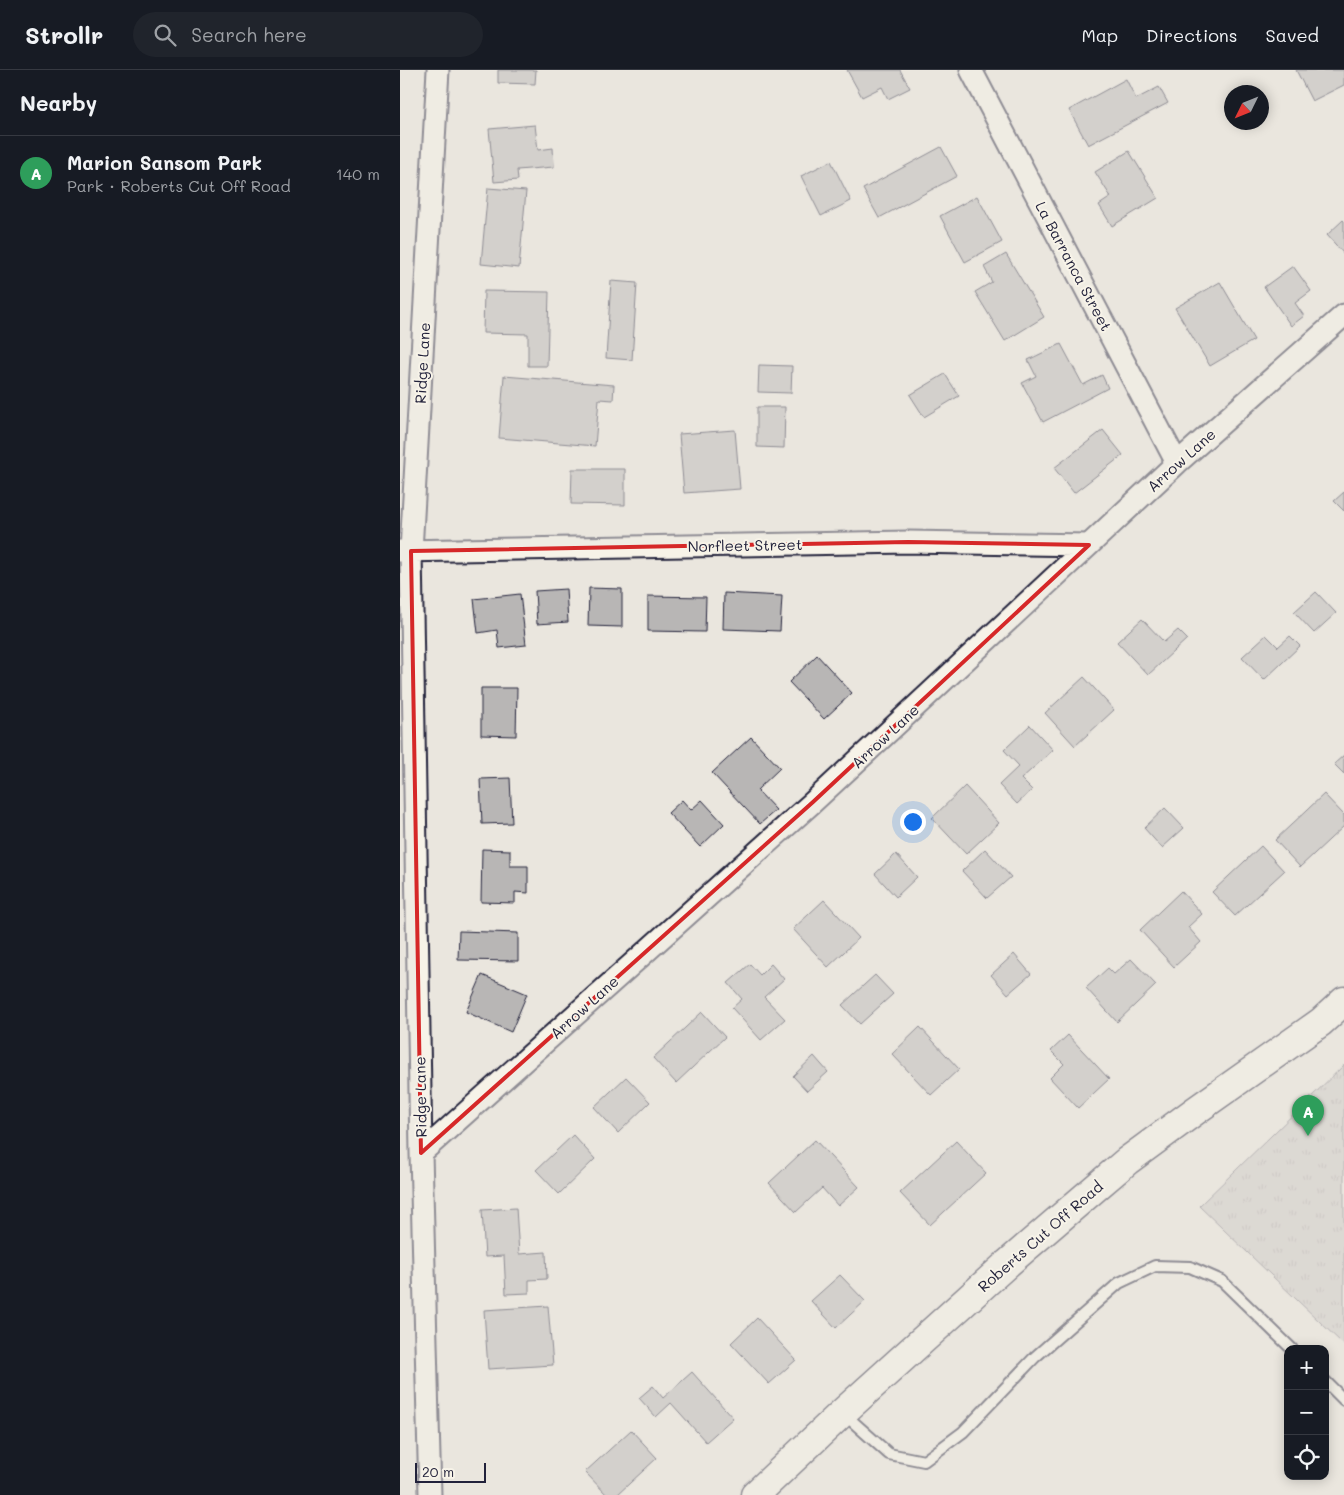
<!DOCTYPE html>
<meta charset="utf-8">
<style>
:root{--surface:#171b24;--page:#20242c;--text:#f1f3f6;--muted:#9ea1a6;--line:#363941;--accent:#d93025}
body{margin:0;font-family:Mali,sans-serif;background:var(--page);color:var(--text)}
.controls{position:absolute;right:15px;bottom:15px;display:grid;overflow:hidden;border-radius:10px;box-shadow:0 2px 12px #0003}
.controls button{width:45px;height:45px;display:grid;place-items:center;padding:0;border:0;border-bottom:1px solid var(--line);background:var(--surface);color:var(--text);font:25px sans-serif}
.compass{position:absolute;left:824px;top:15px;width:45px;height:45px;border-radius:50%;background:var(--surface);box-shadow:0 2px 12px #0003;rotate:227deg}
.scale{position:absolute;left:15px;bottom:12px;width:71px;box-sizing:border-box;padding-left:5px;border:2px solid #22223b;border-top:0;font-size:14px;line-height:18px;white-space:nowrap;color:#22223b;-webkit-text-stroke:4px #f7f3e8;paint-order:stroke}
.you{position:absolute;left:512px;top:751px;width:18px;height:18px;margin:-12px;border:4px solid #fff;border-radius:50%;background:#1a73e8;box-shadow:0 0 0 8px #1a73e833}
.badge{display:grid;place-items:center;width:32px;height:32px;border-radius:50%;background:var(--accent);color:#fff;font-size:16px;font-weight:700}
.pin{position:absolute;translate:-50% -41px;filter:drop-shadow(0 1px 2px #0008)}
.pin::after{content:'';position:absolute;top:26px;width:18px;height:15px;background:inherit;clip-path:polygon(0 0,100% 0,50% 100%)}
.list{margin:0;padding:0;list-style:none}
h2{display:flex;justify-content:space-between;align-items:center;height:65px;margin:0;padding:0 20px;font-size:21px}
h2 small{font-size:16px;font-weight:400;color:var(--muted)}
.list li{display:grid;grid-template-columns:32px 1fr auto;gap:15px;align-items:center;box-sizing:border-box;height:75px;padding:0 20px;border-top:1px solid var(--line)}
.list b{display:block;font-size:19px;white-space:nowrap}
.list p{margin:0;font-size:16px;white-space:nowrap;color:var(--muted)}
.list em{font-size:16px;font-style:normal;color:var(--muted)}
.icon{flex:none;width:28px;height:28px;fill:none;stroke:currentColor;stroke-width:2;stroke-linecap:round;stroke-linejoin:round}
.map{position:relative;flex:none;width:944px;height:1425px;overflow:hidden}
header{display:flex;align-items:center;gap:30px;box-sizing:border-box;height:70px;padding:0 25px;background:var(--surface);border-bottom:1px solid var(--line)}
header strong{font-size:24px}
nav{display:flex;gap:28px;margin-inline-start:auto;font-size:18px}
.search{width:350px;height:45px;background:var(--page);display:flex;align-items:center;gap:12px;box-sizing:border-box;padding:0 18px;border-radius:28px;color:var(--muted);font-size:19px}
main{display:flex}
aside{flex:1;background:var(--surface)}
.map>svg:first-child{display:block}
</style>
<header>
<strong>Strollr</strong>
<div class="search"><svg class="icon" aria-label="search" viewBox="0 0 24 24"><circle cx="10" cy="10" r="6"/><path d="M15 15l6 6"/></svg>Search here</div>
<nav><a>Map</a><a>Directions</a><a>Saved</a></nav>
</header>
<main>
<aside>
<h2>Nearby<small></small></h2>
<ul class="list">
<li><span class="badge" style="background:#2e9e5b">A</span><div><b>Marion Sansom Park</b><p>Park · Roberts Cut Off Road</p></div><em>140 m</em></li>
</ul>
</aside>
<div class="map">
<svg width="944" height="1425" viewBox="0 0 944 1425">
<defs>
<pattern id="park-tufts" width="24" height="20" patternUnits="userSpaceOnUse" patternTransform="scale(1.25)"><rect width="24" height="20" fill="#cdc9c6"/><path d="M3 7l-1-3M5 7V3M7 7l1-3M15 17l-1-3M17 17v-4M19 17l1-3" fill="none" stroke="#b0acab"/></pattern>
</defs>
<rect width="100%" height="100%" fill="#eae6de"/>
<filter id="ink" filterUnits="userSpaceOnUse"><feTurbulence type="fractalNoise" baseFrequency=".02" numOctaves="2"/><feDisplacementMap in="SourceGraphic" scale="10" xChannelSelector="R" yChannelSelector="G"/><feConvolveMatrix kernelMatrix="1 2 1 2 8 2 1 2 1" color-interpolation-filters="sRGB"/></filter>
<g filter="url(#ink)">
<path fill="url(#park-tufts)" stroke="#787680" d="M944,995V1275L799,1136Z"/>
<path fill="#b8b6b5" stroke="#22223b" d="M98,0H136L135,14L98,13Z
M447,0H500L510,18L488,29L482,17L462,27Z
M896,0H944V15L912,31Z
M726,9L736,29L759,17L768,33L688,75L669,40Z
M135,55L138,80L153,78L154,97L117,100L118,110L94,112L89,59Z
M541,77L557,106L479,148L463,119Z
M729,81L758,128L712,156L699,135L711,127L695,102Z
M431,91L451,131L421,146L401,106Z
M88,118L126,121L119,198L81,194Z
M577,126L602,172L565,192L540,146Z
M943,150L944,151V184L927,165Z
M606,184L644,247L605,271L575,222L592,212L584,197Z
M893,196L911,221L895,233L904,246L891,256L864,217Z
M211,211L237,213L232,290L206,288Z
M820,212L854,270L810,296L775,238Z
M84,221L149,222L147,296H128V264L83,263Z
M661,274L683,315L702,305L708,318L643,352L622,313L636,306L628,290Z
M359,295L392,296L391,323L358,322Z
M545,304L559,326L524,347L510,325Z
M104,306L214,315L213,330L199,329L195,376L99,368Z
M357,337H385L384,378L357,377Z
M335,360L340,419L284,423L279,364Z
M703,360L723,385L674,423L654,398Z
M172,399H225V435L171,434Z
M944,422V441L934,431Z
M189,518L222,519V557L188,556Z
M166,519L168,552L137,554L135,521Z
M916,522L936,543L914,563L894,542Z
M324,523L382,526L380,561L323,559Z
M120,524L126,575L99,578L97,560L78,563L74,529Z
M248,526L306,527L305,562L248,561Z
M742,549L764,572L778,560L787,569L748,605L717,572Z
M866,565L878,577L890,566L900,576L864,610L842,587Z
M417,585L452,623L424,649L389,612Z
M684,607L714,640L675,676L645,643Z
M81,618H117L116,666L81,665Z
M630,655L653,680L621,709L632,720L617,734L599,715L619,696L604,680Z
M351,667L380,698L357,720L376,740L360,754L312,703Z
M944,685V704L934,694Z
M110,708L112,753L82,754L80,709Z
M565,716L599,753L566,784L532,748Z
M924,724L944,745V756L900,797L875,770Z
M282,730L291,740L302,730L324,754L300,777L268,743Z
M765,738L784,758L762,778L744,758Z
M861,776L884,801L835,846L812,822Z
M82,779L110,780V796H128V823L115,822V833L81,832Z
M585,779L611,807L587,828L562,801Z
M496,784L517,807L496,827L475,804Z
M781,821L802,844L788,857L801,872L774,897L740,860Z
M424,830L459,868L428,897L393,859Z
M59,861L118,863V891L58,890Z
M614,884L631,904L608,924L591,905Z
M731,889L756,915L717,952L686,918L708,898L714,904Z
M350,894L360,905L371,894L384,909L364,927L385,949L361,970L332,938L342,929L328,913Z
M82,905L127,924L111,962L66,942Z
M475,905L493,924L460,954L442,935Z
M302,942L325,967L276,1013L253,988Z
M520,957L559,999L531,1025L492,984Z
M668,965L709,1009L678,1038L650,1008L664,994L651,981Z
M414,986L428,1002L407,1021L393,1006Z
M226,1007L250,1032L218,1063L194,1037Z
M173,1065L195,1089L159,1124L136,1100Z
M415,1070L459,1117L438,1136L422,1118L396,1142L369,1113Z
M556,1071L586,1103L530,1155L500,1123Z
M116,1138L119,1184L146,1182L147,1209L129,1210V1223L106,1224L104,1186L85,1187L82,1140Z
M440,1205L465,1231L436,1258L411,1231Z
M148,1236L153,1295L88,1299L84,1240Z
M357,1248L396,1290L369,1314L331,1273Z
M292,1302L333,1348L306,1372L271,1333L256,1347L239,1328L253,1316L263,1328Z
M231,1360L257,1388L217,1425H207L185,1402Z"/>
<g fill="none" stroke-linecap="round" stroke-linejoin="round">
<g stroke="#22223b" stroke-width="14">
<path id="lane" d="M925,1311L944,1330
M443,1343L489,1384L524,1391L563,1362L635,1287L719,1213L755,1196L790,1197L822,1211L892,1279"/>
</g>
<g stroke="#22223b" stroke-width="25">
<path id="street" d="M571,0L777,393
M0,481L508,472L689,475
M21,1083L413,732L777,393L944,245
M30,1425L21,1083L11,481L38,0"/>
</g>
<g stroke="#22223b" stroke-width="31">
<path id="secondary" d="M355,1425L442,1343L608,1193L700,1114L727,1091L795,1041L921,952L944,931"/>
</g>
<use href="#lane" stroke="#f7f3e8" stroke-width="10"/>
<use href="#street" stroke="#f7f3e8" stroke-width="21"/>
<use href="#secondary" stroke="#f7f3e8" stroke-width="28"/>
</g>
</g>
<path d="M0 0H944V1425H0ZM508,472L689,475L413,732L21,1083L11,481Z" fill="#eae6de" fill-opacity=".55" fill-rule="evenodd"/>
<path fill="none" stroke="#d62828" stroke-width="4" stroke-linejoin="round" d="M508,472L689,475L413,732L21,1083L11,481Z"/>
<g text-anchor="middle" dominant-baseline="central" stroke-width="4" stroke-linejoin="round" paint-order="stroke">
<g font-size="15" fill="#22223b" stroke="#f7f3e8">
<text transform="translate(674 196) rotate(62)">La Barranca Street</text>
<text transform="translate(22 293) rotate(-87)">Ridge Lane</text>
<text transform="translate(781 390) rotate(-42)">Arrow Lane</text>
<text transform="translate(345 475) rotate(-1)">Norfleet Street</text>
<text transform="translate(485 666) rotate(-43)">Arrow Lane</text>
<text transform="translate(184 937) rotate(-42)">Arrow Lane</text>
<text transform="translate(20 1027) rotate(-91)">Ridge Lane</text>
<text transform="translate(640 1166) rotate(-41)">Roberts Cut Off Road</text>
</g>
</g>
</svg>
<div class="controls">
<button>+</button>
<button>−</button>
<button><svg class="icon" aria-label="locate" viewBox="0 0 24 24"><circle cx="12" cy="12" r="6"/><path d="M12 2v4M12 18v4M2 12h4M18 12h4"/></svg></button>
</div>
<svg class="compass" viewBox="-18 -18 36 36"><path d="M0-13l5 13h-10z" fill="#e53935"/><path d="M0 13l5-13h-10z" fill="#9ea1a6"/></svg>
<div class="scale">20 m</div>
<div class="you"></div>
<div class="pin badge" style="left:908px;top:1066px;background:#2e9e5b">A</div>
</div>
</main>
